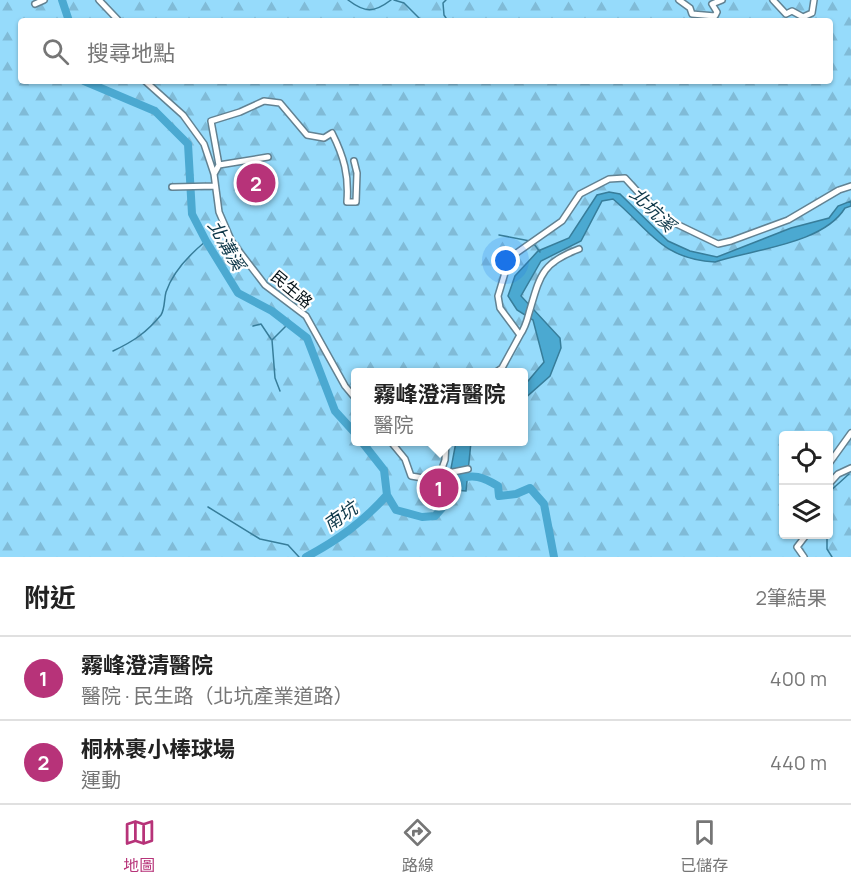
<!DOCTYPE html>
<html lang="zh-TW">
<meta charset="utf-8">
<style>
:root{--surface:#fff;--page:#f6f6f6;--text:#222;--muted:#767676;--line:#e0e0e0;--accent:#b73379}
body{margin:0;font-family:Manrope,"Noto Sans TC",sans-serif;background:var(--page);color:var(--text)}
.controls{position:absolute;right:18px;bottom:18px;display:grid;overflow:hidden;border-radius:6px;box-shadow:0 2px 4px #0004}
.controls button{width:54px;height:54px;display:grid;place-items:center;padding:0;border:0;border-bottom:2px solid var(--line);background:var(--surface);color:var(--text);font:30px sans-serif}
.you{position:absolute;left:506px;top:261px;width:21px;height:21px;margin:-15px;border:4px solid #fff;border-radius:50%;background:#1a73e8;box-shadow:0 0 0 9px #1a73e833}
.badge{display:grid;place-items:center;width:39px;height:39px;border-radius:50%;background:var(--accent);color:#fff;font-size:20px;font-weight:700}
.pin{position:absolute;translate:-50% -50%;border:3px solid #fff;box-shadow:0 2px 6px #0006}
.popup{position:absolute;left:351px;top:368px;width:177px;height:78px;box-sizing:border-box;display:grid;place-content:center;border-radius:6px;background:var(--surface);filter:drop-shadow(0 2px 4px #0005);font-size:20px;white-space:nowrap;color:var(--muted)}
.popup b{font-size:22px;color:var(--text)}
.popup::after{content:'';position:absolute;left:50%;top:100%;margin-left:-12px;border:12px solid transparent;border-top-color:var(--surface)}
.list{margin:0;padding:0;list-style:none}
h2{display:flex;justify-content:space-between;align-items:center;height:78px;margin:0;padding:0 24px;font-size:26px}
h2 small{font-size:20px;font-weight:400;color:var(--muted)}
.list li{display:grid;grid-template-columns:39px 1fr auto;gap:18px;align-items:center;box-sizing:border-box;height:84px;padding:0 24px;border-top:2px solid var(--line)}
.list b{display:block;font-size:22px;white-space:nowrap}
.list p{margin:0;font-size:20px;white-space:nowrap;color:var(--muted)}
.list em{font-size:20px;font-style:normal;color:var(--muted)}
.icon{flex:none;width:33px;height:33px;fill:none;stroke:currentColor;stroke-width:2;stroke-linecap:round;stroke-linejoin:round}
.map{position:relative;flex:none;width:851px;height:557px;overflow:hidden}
.search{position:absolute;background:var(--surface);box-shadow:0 2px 4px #0004;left:18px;right:18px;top:18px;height:66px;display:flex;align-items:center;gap:15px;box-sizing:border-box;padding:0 21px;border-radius:6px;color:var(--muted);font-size:22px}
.sheet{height:246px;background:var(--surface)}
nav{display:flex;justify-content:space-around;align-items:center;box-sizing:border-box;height:84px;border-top:2px solid var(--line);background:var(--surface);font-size:16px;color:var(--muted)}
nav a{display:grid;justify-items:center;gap:3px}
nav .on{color:var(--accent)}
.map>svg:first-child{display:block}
</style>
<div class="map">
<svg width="851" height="557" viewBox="0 0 851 557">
<defs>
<pattern id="forest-firs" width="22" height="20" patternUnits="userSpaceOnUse" patternTransform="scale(1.5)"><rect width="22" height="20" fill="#96dbfb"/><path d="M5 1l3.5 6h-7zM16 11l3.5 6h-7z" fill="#80bbd7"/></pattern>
</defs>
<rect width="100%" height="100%" fill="#c9ecfe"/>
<path fill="url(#forest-firs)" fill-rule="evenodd" d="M0,0H851V557H0ZM21,21H830V81H21ZM355,372H523V442H355ZM784,436H828V534H784Z"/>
<path fill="#96dbfb" d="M267,170L272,192L227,213L246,174Z"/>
<path fill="#4ba9d1" stroke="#377d9a" stroke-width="1.5" d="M609,192L620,194L668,241L690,251L717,257L791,228L829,218L838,206L851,201V206L845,208C823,244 754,249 715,262C661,259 650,230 613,199L602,201L581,241L541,261L521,296L560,338L561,348L550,376L523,400V387L544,362L533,320L517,310L508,296L515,276L538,251L569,238L597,195Z
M456,442H471L466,491L453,490L449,479Z"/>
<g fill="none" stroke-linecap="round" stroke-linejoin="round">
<path stroke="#377d9a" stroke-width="1.5" d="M348,0C365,13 374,13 391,0
M394,0L404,3L422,21
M446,0L443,3L444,15L448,21
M499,235L530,241
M534,244L540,252
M253,326L261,324L271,339
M113,351C134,341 146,333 161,315C165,309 164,299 166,292C173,271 189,255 206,241
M280,391L275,378L272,340L288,324
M828,493L849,474
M208,507L260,539L288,545L299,557
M827,534V549L832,557"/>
<path stroke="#4ba9d1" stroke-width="8" d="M62,0L69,21
M84,81L155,111L188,144L192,214L206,241L238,293L272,311L307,338L335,411L355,433
M362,442L384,470L387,495L396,510L422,517L435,516L451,498L454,481
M456,480C473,473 483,477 498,486L499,496L516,494L530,488L544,504L554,557
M306,557C338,540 363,522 387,495"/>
<g stroke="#628292" stroke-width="8">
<path id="minor" d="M99,0L119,21
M679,0L690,8L692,14L715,16L717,12L712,4L722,0
M773,0L786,14L792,11L803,17L812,13L814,0
M35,4L44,0
M145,81L183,115L204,144L214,174L219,212L232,242L265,285L306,316L345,386L355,398
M219,165L268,157
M214,174L219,165L211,121L240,112L264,101L280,103L307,135L324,138L332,133C344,157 349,175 347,202H356L357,173L354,161
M172,187L215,186
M520,335C525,328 527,321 529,313C540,276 541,263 579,249
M496,372L502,368L520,335L500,308L498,296L508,263L515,254L562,221L580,194L609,179L625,178L660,216L718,244L731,241L788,220L839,190L851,186
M391,442L405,459L411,476L423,478L468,469
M828,465L851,433
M440,474L445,460L446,442
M828,485L838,474L851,468
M804,557L797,547L807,534"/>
</g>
<use href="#minor" stroke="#fff" stroke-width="5"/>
</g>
<g text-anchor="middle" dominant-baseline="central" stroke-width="4.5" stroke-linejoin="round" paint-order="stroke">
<g font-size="16" fill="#08151b" stroke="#fff">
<text transform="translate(292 289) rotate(40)">民生路</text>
</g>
<g font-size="18" font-style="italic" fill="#0d3748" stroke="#fff">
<text transform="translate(653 209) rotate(44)">北坑溪</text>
<text transform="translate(227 245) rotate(60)">北溝溪</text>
<text transform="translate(340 516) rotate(-35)">南坑</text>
</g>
</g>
</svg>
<div class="controls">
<button><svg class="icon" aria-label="locate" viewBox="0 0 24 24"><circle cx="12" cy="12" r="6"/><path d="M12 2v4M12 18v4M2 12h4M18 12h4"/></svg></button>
<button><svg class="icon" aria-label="layers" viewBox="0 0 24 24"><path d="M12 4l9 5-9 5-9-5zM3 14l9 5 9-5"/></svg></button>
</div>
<div class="you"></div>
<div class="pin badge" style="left:439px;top:488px">1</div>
<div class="popup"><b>霧峰澄清醫院</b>醫院</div>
<div class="pin badge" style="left:256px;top:183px">2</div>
<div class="search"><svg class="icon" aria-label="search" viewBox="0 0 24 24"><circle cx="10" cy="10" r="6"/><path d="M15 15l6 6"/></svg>搜尋地點</div>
</div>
<section class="sheet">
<h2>附近<small>2筆結果</small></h2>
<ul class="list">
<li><span class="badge">1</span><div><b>霧峰澄清醫院</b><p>醫院 · 民生路（北坑產業道路）</p></div><em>400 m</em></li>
<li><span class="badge">2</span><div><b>桐林裹小棒球場</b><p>運動</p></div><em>440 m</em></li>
</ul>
</section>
<nav>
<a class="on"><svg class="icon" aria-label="map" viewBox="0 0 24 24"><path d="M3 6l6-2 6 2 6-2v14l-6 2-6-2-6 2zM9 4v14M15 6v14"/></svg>地圖</a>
<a><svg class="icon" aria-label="directions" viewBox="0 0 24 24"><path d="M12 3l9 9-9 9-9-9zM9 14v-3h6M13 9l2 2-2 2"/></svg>路線</a>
<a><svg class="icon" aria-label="saved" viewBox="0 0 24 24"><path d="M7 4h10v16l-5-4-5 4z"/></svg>已儲存</a>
</nav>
